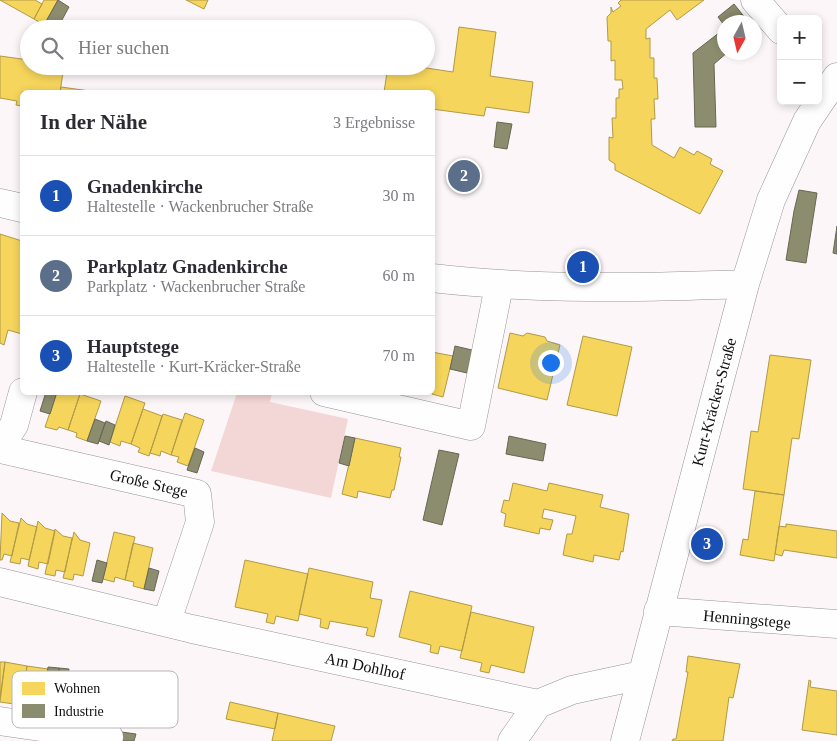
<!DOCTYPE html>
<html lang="de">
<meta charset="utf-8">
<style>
:root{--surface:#fff;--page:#f2f2f3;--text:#2b2b33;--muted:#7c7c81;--line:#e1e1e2;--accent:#636062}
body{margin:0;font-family:Georgia,serif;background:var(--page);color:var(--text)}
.controls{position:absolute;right:15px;top:15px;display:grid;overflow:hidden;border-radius:8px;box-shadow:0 2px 8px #0003}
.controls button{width:45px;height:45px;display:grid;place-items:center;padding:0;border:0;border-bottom:1px solid var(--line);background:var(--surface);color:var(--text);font:25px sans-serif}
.compass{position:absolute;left:717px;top:15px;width:45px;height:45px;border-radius:50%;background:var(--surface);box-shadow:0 2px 8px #0003;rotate:188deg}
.you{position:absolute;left:550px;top:362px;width:18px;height:18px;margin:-12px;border:4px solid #fff;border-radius:50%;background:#1a73e8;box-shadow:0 0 0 8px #1a73e833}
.badge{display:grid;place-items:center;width:32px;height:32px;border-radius:50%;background:var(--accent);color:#fff;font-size:16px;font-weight:700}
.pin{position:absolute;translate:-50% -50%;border:2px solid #fff;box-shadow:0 1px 5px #0006}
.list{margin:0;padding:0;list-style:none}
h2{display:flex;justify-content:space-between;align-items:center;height:65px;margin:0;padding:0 20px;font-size:21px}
h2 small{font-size:16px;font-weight:400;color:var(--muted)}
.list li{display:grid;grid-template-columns:32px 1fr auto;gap:15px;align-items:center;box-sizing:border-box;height:80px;padding:0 20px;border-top:1px solid var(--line)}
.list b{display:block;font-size:19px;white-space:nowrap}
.list p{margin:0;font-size:16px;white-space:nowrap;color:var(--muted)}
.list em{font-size:16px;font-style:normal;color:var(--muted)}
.icon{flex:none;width:28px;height:28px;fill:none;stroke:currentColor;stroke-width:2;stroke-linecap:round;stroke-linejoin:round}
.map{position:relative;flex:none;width:837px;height:741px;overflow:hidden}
.search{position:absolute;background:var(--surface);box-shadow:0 2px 8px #0003;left:20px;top:20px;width:415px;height:55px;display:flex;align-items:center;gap:12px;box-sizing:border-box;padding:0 18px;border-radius:28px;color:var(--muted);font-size:19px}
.panel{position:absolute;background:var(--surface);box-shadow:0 2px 8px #0003;left:20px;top:90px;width:415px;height:305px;border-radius:8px}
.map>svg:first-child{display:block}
</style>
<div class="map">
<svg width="837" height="741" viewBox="0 0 837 741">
<rect width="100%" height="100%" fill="#fcf6f9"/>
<path fill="#f3d7d6" d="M237,393H272L270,402L348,419L331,498L211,471Z"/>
<path fill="#f6d55c" stroke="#b19a45" d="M0,0H35L42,4L34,19Z
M44,0H58L44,25L34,19Z
M186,0H208L204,9Z
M621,0H704L677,20L670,10L646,29V39L650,38V58H654V78H657L658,99H654L655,119H651L652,145L674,158L680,147L694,155L697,151L712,159L710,164L723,171L700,214L615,170V164L609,160V137L613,138L612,118H616V98H619V89H623L622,80H615V60L611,61V41H608L607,17L611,13V7L613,12L621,6L618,3Z
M459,27L496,32L490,76L533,82L529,113L486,107L484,116L432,109V92H384L388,66H413L453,72Z
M0,56L29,60V66H64L60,92H22V106L16,105L17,101L0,98Z
M61,87L97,92H60Z
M0,234L22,241V334L8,330L4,345L0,343Z
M510,333L523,336L527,333L545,337L547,341L560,345L547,400L498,388Z
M583,336L632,347L617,416L567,405Z
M432,352L453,356L443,397L432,394Z
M770,355L811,360L799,439L792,438L784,495L743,489L751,431L758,432Z
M57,392L80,394L68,430L59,427L57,430L45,427Z
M80,394L101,401L87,441L76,437L77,433L68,430Z
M125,396L145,403L131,444L121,441L120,446L110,442Z
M143,409L162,416L149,456L138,452L140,448L131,444Z
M185,413L204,420L188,466L177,462L179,457L171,455Z
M163,414L182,420L171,455L161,451L160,456L150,453Z
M355,438L401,448L399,457H401L394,490H392L390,498L358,491L357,498L342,494Z
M513,483L547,491L549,483L603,495L600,507L629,514L623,552L621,551L619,560L594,555L593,562L563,555L567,534H572L576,516L544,509L542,518L553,520L550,530L540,528L539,534L504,526L506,514L501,512L504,500L509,501Z
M755,491L784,495L774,561L740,555L743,539L748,540Z
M2,513L10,521L19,523L12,556L4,554L2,560H0Z
M21,518L27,524L37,527L29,560L21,558L20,564L10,562Z
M38,521L45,528L55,531L48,564L39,562L38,569L28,566Z
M786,524L837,531V558L784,550L782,556L775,554L779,526L786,527Z
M55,529L63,536L72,538L65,572L56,570L55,576L45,574Z
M74,532L80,540L90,543L83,576L74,574L73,580L63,578Z
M114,532L135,537L125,580L115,577L114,582L103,579Z
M133,543L153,548L144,589L133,586L134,582L125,580Z
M245,560L308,574L298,621L276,616L274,624L266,622L268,614L235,607Z
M309,568L373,582L370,598L382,600L374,637L366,635L368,628L330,621L328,629L320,627L321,619L299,614Z
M410,591L472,606L462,651L440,646L438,654L430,652L431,645L399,637Z
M471,612L534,627L524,673L491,665L489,673L480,671L482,663L460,658Z
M688,656L740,664L733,698L729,697L723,741H672L673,739H676L688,672H686Z
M0,662H5L0,698Z
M5,662L27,666L21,705L0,702Z
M27,666L48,669L42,709L21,705Z
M809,680L811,681L810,687L837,691V735L802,730Z
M230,702L278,713L275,729L226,719Z
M278,713L335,726L331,741H272Z"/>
<path fill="#8c8c6e" stroke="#676752" d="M58,0L69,7L57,29H51L44,25Z
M734,4L742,14L732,22H724V25L718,17Z
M742,14L750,22H732Z
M724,29V52H728L714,64L716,127H695L693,53Z
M497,122L512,124L507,149L494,147Z
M799,190L817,193L806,263L786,260L794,211Z
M837,226V254L833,253Z
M455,346L472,350L467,373L450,369Z
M46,392H57L50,414L40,411Z
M95,419L105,423L98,444L87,441Z
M106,421L115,425L109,445L99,441Z
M345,436L355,438L349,466L339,463Z
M509,436L546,444L543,461L506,454Z
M195,448L204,452L197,473L187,470Z
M439,450L459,454L442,525L423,520Z
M97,560L107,563L102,583L92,581Z
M149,568L159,571L154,591L144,589Z
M48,667L59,668L55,699L44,697Z
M59,668L69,669L65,700L55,699Z
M114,731L136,734L134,741H113Z"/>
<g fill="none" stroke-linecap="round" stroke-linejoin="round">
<g stroke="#969495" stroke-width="29">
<path id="minor" d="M755,0L781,30
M0,203L22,208
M432,278C537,290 640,288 745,284
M324,392L471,426L499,286
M0,446L14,425L23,392
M0,449L197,494L200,522L167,621
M0,582L192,629L538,704
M658,611L837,624
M0,721L109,737
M512,741L538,704L572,690L642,675
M625,741L745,284L771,200L807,121L837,77"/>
</g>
<use href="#minor" stroke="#fffefe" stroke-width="28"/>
</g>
<g text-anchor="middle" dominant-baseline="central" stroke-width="5" stroke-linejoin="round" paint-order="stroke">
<g font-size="16" fill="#101010" stroke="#fff">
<text transform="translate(714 402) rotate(-75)">Kurt-Kräcker-Straße</text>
<text transform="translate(149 483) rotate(13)">Große Stege</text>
<text transform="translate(747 619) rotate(5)">Henningstege</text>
<text transform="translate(365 666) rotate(12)">Am Dohlhof</text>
</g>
</g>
<rect x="12" y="671" width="166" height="57" rx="8" fill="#fff" stroke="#b7b7b7" stroke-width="1"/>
<rect x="22" y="682" width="23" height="13" fill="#f6d55c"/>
<rect x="22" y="704" width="23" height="14" fill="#8c8c6e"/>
<g font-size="14" fill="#101010">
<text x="54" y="693">Wohnen</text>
<text x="54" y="716">Industrie</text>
</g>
</svg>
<div class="controls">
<button>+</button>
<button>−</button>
</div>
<svg class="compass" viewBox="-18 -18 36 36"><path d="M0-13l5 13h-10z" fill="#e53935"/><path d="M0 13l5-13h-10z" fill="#7c7c81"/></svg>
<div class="you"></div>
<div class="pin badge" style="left:583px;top:267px;background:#1a4fb4">1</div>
<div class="pin badge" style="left:464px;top:176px;background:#5c6f8a">2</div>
<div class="pin badge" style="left:707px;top:544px;background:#1a4fb4">3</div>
<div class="search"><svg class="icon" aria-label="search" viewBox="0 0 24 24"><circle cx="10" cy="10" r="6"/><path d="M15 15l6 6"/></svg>Hier suchen</div>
<section class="panel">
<h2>In der Nähe<small>3 Ergebnisse</small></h2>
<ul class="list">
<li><span class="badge" style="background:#1a4fb4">1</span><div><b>Gnadenkirche</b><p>Haltestelle · Wackenbrucher Straße</p></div><em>30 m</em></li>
<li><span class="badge" style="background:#5c6f8a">2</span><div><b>Parkplatz Gnadenkirche</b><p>Parkplatz · Wackenbrucher Straße</p></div><em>60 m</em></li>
<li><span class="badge" style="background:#1a4fb4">3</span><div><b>Hauptstege</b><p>Haltestelle · Kurt-Kräcker-Straße</p></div><em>70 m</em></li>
</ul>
</section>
</div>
